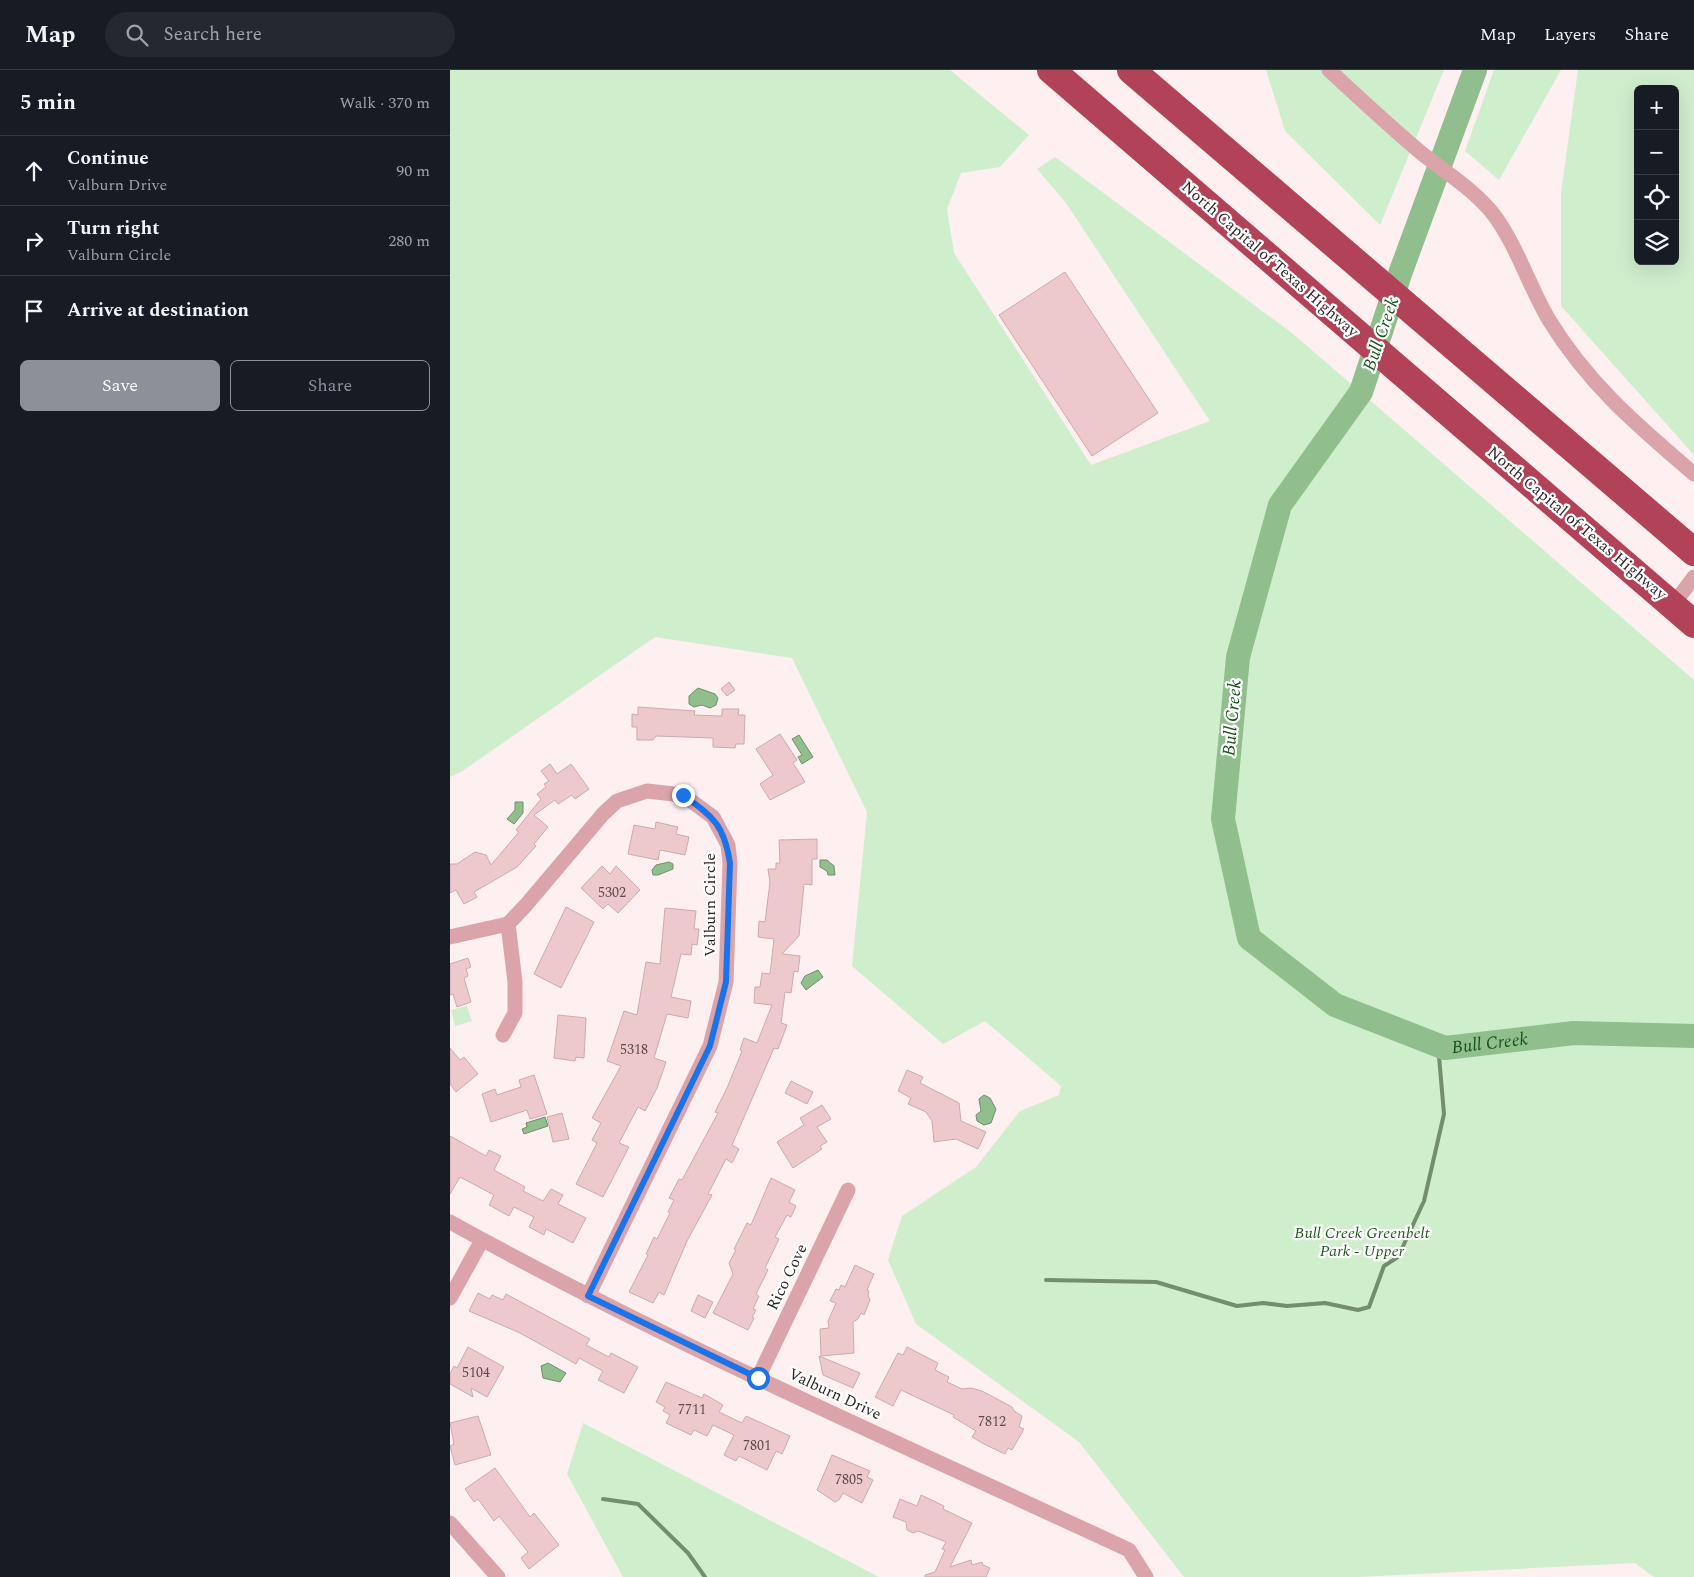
<!DOCTYPE html>
<meta charset="utf-8">
<style>
:root{--surface:#171b24;--page:#242831;--text:#f1f3f6;--muted:#9ea1a6;--line:#363941;--accent:#8c9099}
body{margin:0;font-family:Spectral,serif;background:var(--page);color:var(--text)}
.controls{position:absolute;right:15px;top:15px;display:grid;overflow:hidden;border-radius:8px;box-shadow:0 5px 20px #0002}
.controls button{width:45px;height:45px;display:grid;place-items:center;padding:0;border:0;border-bottom:1px solid var(--line);background:var(--surface);color:var(--text);font:25px sans-serif}
.stop{position:absolute;width:15px;height:15px;margin:-11px;border:4px solid #1a73e8;border-radius:50%;background:#fff}
.stop.end{background:#1a73e8;border-color:#fff;box-shadow:0 1px 5px #0008}
.list{margin:0;padding:0;list-style:none}
h2{display:flex;justify-content:space-between;align-items:center;height:65px;margin:0;padding:0 20px;font-size:21px}
h2 small{font-size:16px;font-weight:400;color:var(--muted)}
.list li{display:grid;grid-template-columns:32px 1fr auto;gap:15px;align-items:center;box-sizing:border-box;height:70px;padding:0 20px;border-top:1px solid var(--line)}
.list b{display:block;font-size:19px;white-space:nowrap}
.list p{margin:0;font-size:16px;white-space:nowrap;color:var(--muted)}
.list em{font-size:16px;font-style:normal;color:var(--muted)}
.actions{display:flex;gap:10px;padding:15px 20px}
.actions a{flex:1;padding:11px 0;border:1px solid var(--accent);border-radius:8px;text-align:center;font-size:18px;color:var(--accent)}
.actions .main{background:var(--accent);color:#fff}
.icon{flex:none;width:28px;height:28px;fill:none;stroke:currentColor;stroke-width:2;stroke-linecap:round;stroke-linejoin:round}
.map{position:relative;flex:none;width:1244px;height:1507px;overflow:hidden}
header{display:flex;align-items:center;gap:30px;box-sizing:border-box;height:70px;padding:0 25px;background:var(--surface);border-bottom:1px solid var(--line)}
header strong{font-size:24px}
nav{display:flex;gap:28px;margin-inline-start:auto;font-size:18px}
.search{width:350px;height:45px;background:var(--page);display:flex;align-items:center;gap:12px;box-sizing:border-box;padding:0 18px;border-radius:28px;color:var(--muted);font-size:19px}
main{display:flex}
aside{flex:1;background:var(--surface)}
.map>svg:first-child{display:block}
</style>
<header>
<strong>Map</strong>
<div class="search"><svg class="icon" aria-label="search" viewBox="0 0 24 24"><circle cx="10" cy="10" r="6"/><path d="M15 15l6 6"/></svg>Search here</div>
<nav><a>Map</a><a>Layers</a><a>Share</a></nav>
</header>
<main>
<aside>
<h2>5 min<small>Walk · 370 m</small></h2>
<ul class="list">
<li><svg class="icon" aria-label="ahead" viewBox="0 0 24 24"><path d="M12 20V5M6 11l6-6 6 6"/></svg><div><b>Continue</b><p>Valburn Drive</p></div><em>90 m</em></li>
<li><svg class="icon" aria-label="right" viewBox="0 0 24 24"><path d="M7 20v-9h11M14 6l5 5-5 5"/></svg><div><b>Turn right</b><p>Valburn Circle</p></div><em>280 m</em></li>
<li><svg class="icon" aria-label="arrive" viewBox="0 0 24 24"><path d="M6 21V4h12l-3 4 3 4H6"/></svg><div><b>Arrive at destination</b></div></li>
</ul>
<div class="actions"><a class="main">Save</a><a>Share</a></div>
</aside>
<div class="map">
<svg width="1244" height="1507" viewBox="0 0 1244 1507">
<rect width="100%" height="100%" fill="#feeff0"/>
<path fill="#cfeecc" fill-rule="evenodd" d="M0,0H500L579,65L550,97L511,103L497,139L504,183L641,395L760,351L616,133L587,99L605,87L842,263L1244,610V1507H1204L1185,1493L908,1507H734L629,1372L466,1254L438,1190L452,1146L526,1097L570,1041L609,1025L611,1016L535,951L493,974L402,896L417,742L342,588L205,567L11,702L0,707Z
M816,0H994L930,155L835,61Z
M1044,0H1111L1049,110L1015,81Z
M1128,0H1244V385L1111,236V123ZM1188,19H1225V191H1188Z
M17,936L22,951L5,956L1,940Z
M133,1353L429,1507H173L117,1404Z"/>
<path fill="#90be8d" stroke="#728e6d" d="M248,618L265,624L268,628L266,635L260,638L252,635L244,637L239,634V626Z
M349,665L363,687L352,694L348,687L352,685L342,669Z
M65,732H73V743L64,754L57,749L65,740Z
M370,790H377L384,796L385,805H378L377,801L370,797Z
M219,792L223,794V799L208,805H203L202,800L206,795Z
M368,900L373,907L356,920L351,913L355,906Z
M534,1025L540,1028L546,1039L541,1053L534,1055L527,1051L526,1045L531,1041L529,1029Z
M95,1047L98,1056L74,1064L72,1059L77,1057L76,1053Z
M98,1293L116,1303L110,1312L93,1308L91,1296Z"/>
<g fill="none" stroke-linecap="round" stroke-linejoin="round">
<path stroke="#728e6d" stroke-width="4" d="M596,1210L706,1212L787,1236L813,1233L837,1236L875,1233L908,1240L919,1237L934,1196L948,1187L974,1131L994,1044L988,975
M153,1429L188,1434L238,1483L255,1507"/>
<path stroke="#90be8d" stroke-width="24" id="s1" d="M1025,0L951,201L911,322L830,435L788,587L773,749L799,868L885,935L995,978L1124,963L1244,966"/>
</g>
<path fill="#edc9cc" stroke="#cdaaad" d="M615,202L708,343L642,386L549,245Z
M279,612L285,620L277,626L271,619Z
M188,637L245,641L244,645L272,646V639H289L288,645H295L294,674H286L285,678L263,677V668L206,666L203,670H187V657H182V644L188,645Z
M330,664L347,690L343,693L355,712L320,730L310,714L323,705L306,679Z
M100,694L107,704L121,694L139,719L125,729L122,725L108,734L105,730L84,745L98,757L84,774L86,776L67,797L24,822L27,827L14,834L6,820L0,823V794H7L25,782L36,785L41,795L69,762L66,760L91,729L87,724L96,717L94,714L99,711L91,701Z
M206,752L228,757L226,764L239,767L235,785L210,780L208,790L178,784L184,755L205,759Z
M367,769V789H362V815L354,814L349,866L332,884L350,886L348,902L344,901L341,923L335,922L331,953L337,955L328,979L324,978L282,1075L289,1079L282,1093L276,1089L258,1124L262,1125L237,1171L214,1225L209,1222L203,1233L179,1222L198,1185L196,1184L204,1167L207,1169L220,1143L218,1142L224,1130L219,1128L229,1109L232,1110L268,1043L265,1042L277,1018L292,981L290,980L294,968L307,973L322,935L304,933L305,917H310L312,903L320,904L324,869L308,867L309,851L315,852L320,812L318,799H326V793H330L329,770Z
M152,796L160,804L166,796L190,820L168,843L158,834L153,839L131,818Z
M116,837L144,852L111,918L84,904Z
M215,838L246,841L244,859H249L247,875L242,874L241,885L231,884L221,927L241,931L238,948L217,944L204,988L216,992L207,1018L195,1041L188,1037L169,1073L179,1077L153,1127L126,1114L147,1073L142,1070L151,1053L142,1048L171,996L157,991L174,941L187,945L196,892L210,894Z
M18,888L21,897L16,899L18,906L14,908L21,932L7,937L3,924L0,925V894Z
M108,945L136,948L134,988L126,987L125,991L104,988Z
M0,978L10,990L14,987L28,1004L6,1022L0,1014Z
M457,1000L473,1007L470,1013L509,1033L511,1051L536,1062L528,1079L506,1069L484,1072L482,1051L476,1042L458,1034L461,1028L448,1021Z
M84,1005L97,1044L80,1049L77,1040L41,1052L32,1024L45,1019L47,1025L71,1017L69,1010Z
M341,1011L363,1022L357,1034L335,1023Z
M372,1035L381,1049L367,1057L377,1072L370,1076L372,1079L343,1098L327,1072L354,1055L350,1048Z
M112,1043L119,1069L103,1072L97,1047Z
M0,1066L36,1086L39,1080L51,1086L44,1100L75,1117L73,1121L93,1131L101,1119L113,1125L108,1134L136,1148L123,1173L96,1159L94,1165L79,1157L84,1147L64,1137L59,1146L39,1135L44,1125L10,1107L0,1124Z
M321,1108L345,1120L339,1132L346,1136L341,1147L337,1145L325,1167L329,1169L315,1198L318,1200L306,1224L309,1226L303,1239L306,1240L302,1247L304,1248L298,1260L263,1243L283,1204L279,1193L286,1180L284,1179L297,1153L301,1155Z
M405,1195L424,1204L417,1220L419,1221L418,1225L420,1230L414,1245L411,1243L408,1249L403,1252L404,1283L371,1286L370,1259L379,1258L378,1251L386,1233L380,1231L386,1219L389,1220L391,1215L395,1217Z
M28,1223L40,1229L42,1225L53,1230L56,1224L140,1269L136,1275L159,1287L161,1283L188,1297L174,1323L148,1310L153,1301L129,1288L126,1294L70,1263L19,1241Z
M248,1225L263,1232L255,1248L241,1241Z
M18,1277L54,1297L37,1327L21,1318L23,1327L0,1314V1304L4,1296L7,1298Z
M457,1277L488,1293L485,1300L499,1307L497,1312L512,1319L521,1318L532,1321L562,1337L564,1341L572,1346L569,1357L574,1359L562,1380L558,1378L555,1384L534,1374L522,1367L526,1361L503,1347L504,1345L451,1320L443,1336L425,1327L448,1283L453,1285Z
M369,1286L410,1303L403,1318L373,1305Z
M216,1312L252,1328L254,1324L263,1329L273,1335L269,1342L292,1353L296,1346L340,1366L332,1384L326,1381L317,1400L289,1386L286,1391L274,1385L284,1365L263,1355L257,1366L244,1360L241,1365L216,1353L220,1345L213,1341L215,1337L206,1332Z
M28,1346L41,1385L5,1395L0,1376L4,1374L0,1353Z
M382,1385L420,1401L417,1407L423,1410L412,1433L393,1423L389,1430L385,1432L367,1420Z
M45,1398L80,1447L84,1443L109,1475L79,1499L71,1488L78,1482L49,1446L44,1451L28,1429L24,1432L15,1419Z
M471,1425L494,1436L493,1439L522,1453L500,1497L521,1490L522,1495L532,1492L533,1495L540,1498L536,1507H475V1505L485,1502L495,1480L492,1479L496,1472L468,1461L463,1463L457,1460L456,1452L443,1447L450,1429L467,1436Z"/>
<g fill="none" stroke-linecap="round" stroke-linejoin="round">
<path stroke="#dba4aa" stroke-width="15" d="M879,0C908,27 938,55 969,81C993,101 1025,120 1044,145C1067,176 1079,216 1099,250C1139,315 1187,355 1244,404
M1223,535L1244,507
M0,867L58,854L76,835L153,744L167,731L197,721L233,725L263,747L278,775L280,793L276,912L260,976L138,1226
M53,965L65,943V912L58,854
M0,1152C220,1274 451,1374 679,1480L696,1507
M0,1228L32,1170
M308,1308L398,1120
M0,1453L48,1507"/>
<path stroke="#b14257" stroke-width="28" d="M601,0L1244,554
M681,0L1244,482"/>
</g>
<g fill="none" stroke-linecap="round" stroke-linejoin="round">
<path stroke="#1a73e8" stroke-width="6" d="M233,725C263,747 274,754 280,793L276,912L260,976L138,1226L308,1308"/>
</g>
<g text-anchor="middle" dominant-baseline="central" stroke-width="4.5" stroke-linejoin="round" paint-order="stroke">
<g font-size="14" fill="#5c4a4c">
<text x="162" y="822">5302</text>
<text x="184" y="979">5318</text>
<text x="26" y="1302">5104</text>
<text x="242" y="1339">7711</text>
<text x="542" y="1351">7812</text>
<text x="307" y="1375">7801</text>
<text x="399" y="1409">7805</text>
</g>
<g font-size="16" fill="#2c1f21" stroke="#fff">
<text transform="translate(820 189) rotate(41)">North Capital of Texas Highway</text>
<text transform="translate(1127 453) rotate(40)">North Capital of Texas Highway</text>
<text transform="translate(260 835) rotate(-90)">Valburn Circle</text>
<text transform="translate(337 1207) rotate(-64)">Rico Cove</text>
<text transform="translate(385 1324) rotate(25)">Valburn Drive</text>
</g>
<g font-size="16" font-style="italic" fill="#1e5c1d" stroke="#fff">
<text x="912" y="1163">Bull Creek Greenbelt<tspan x="912" dy="18">Park - Upper</tspan></text>
</g>
<g font-size="18" font-style="italic" fill="#155414" stroke="#fff">
<text transform="translate(931 264) rotate(-71)">Bull Creek</text>
<text transform="translate(782 648) rotate(-85)">Bull Creek</text>
<text stroke="none"><textPath href="#s1" startOffset="1195">Bull Creek</textPath></text>
</g>
</g>
</svg>
<div class="controls">
<button>+</button>
<button>−</button>
<button><svg class="icon" aria-label="locate" viewBox="0 0 24 24"><circle cx="12" cy="12" r="6"/><path d="M12 2v4M12 18v4M2 12h4M18 12h4"/></svg></button>
<button><svg class="icon" aria-label="layers" viewBox="0 0 24 24"><path d="M12 4l9 5-9 5-9-5zM3 14l9 5 9-5"/></svg></button>
</div>
<div class="stop" style="left:308px;top:1308px"></div>
<div class="stop end" style="left:233px;top:725px"></div>
</div>
</main>
